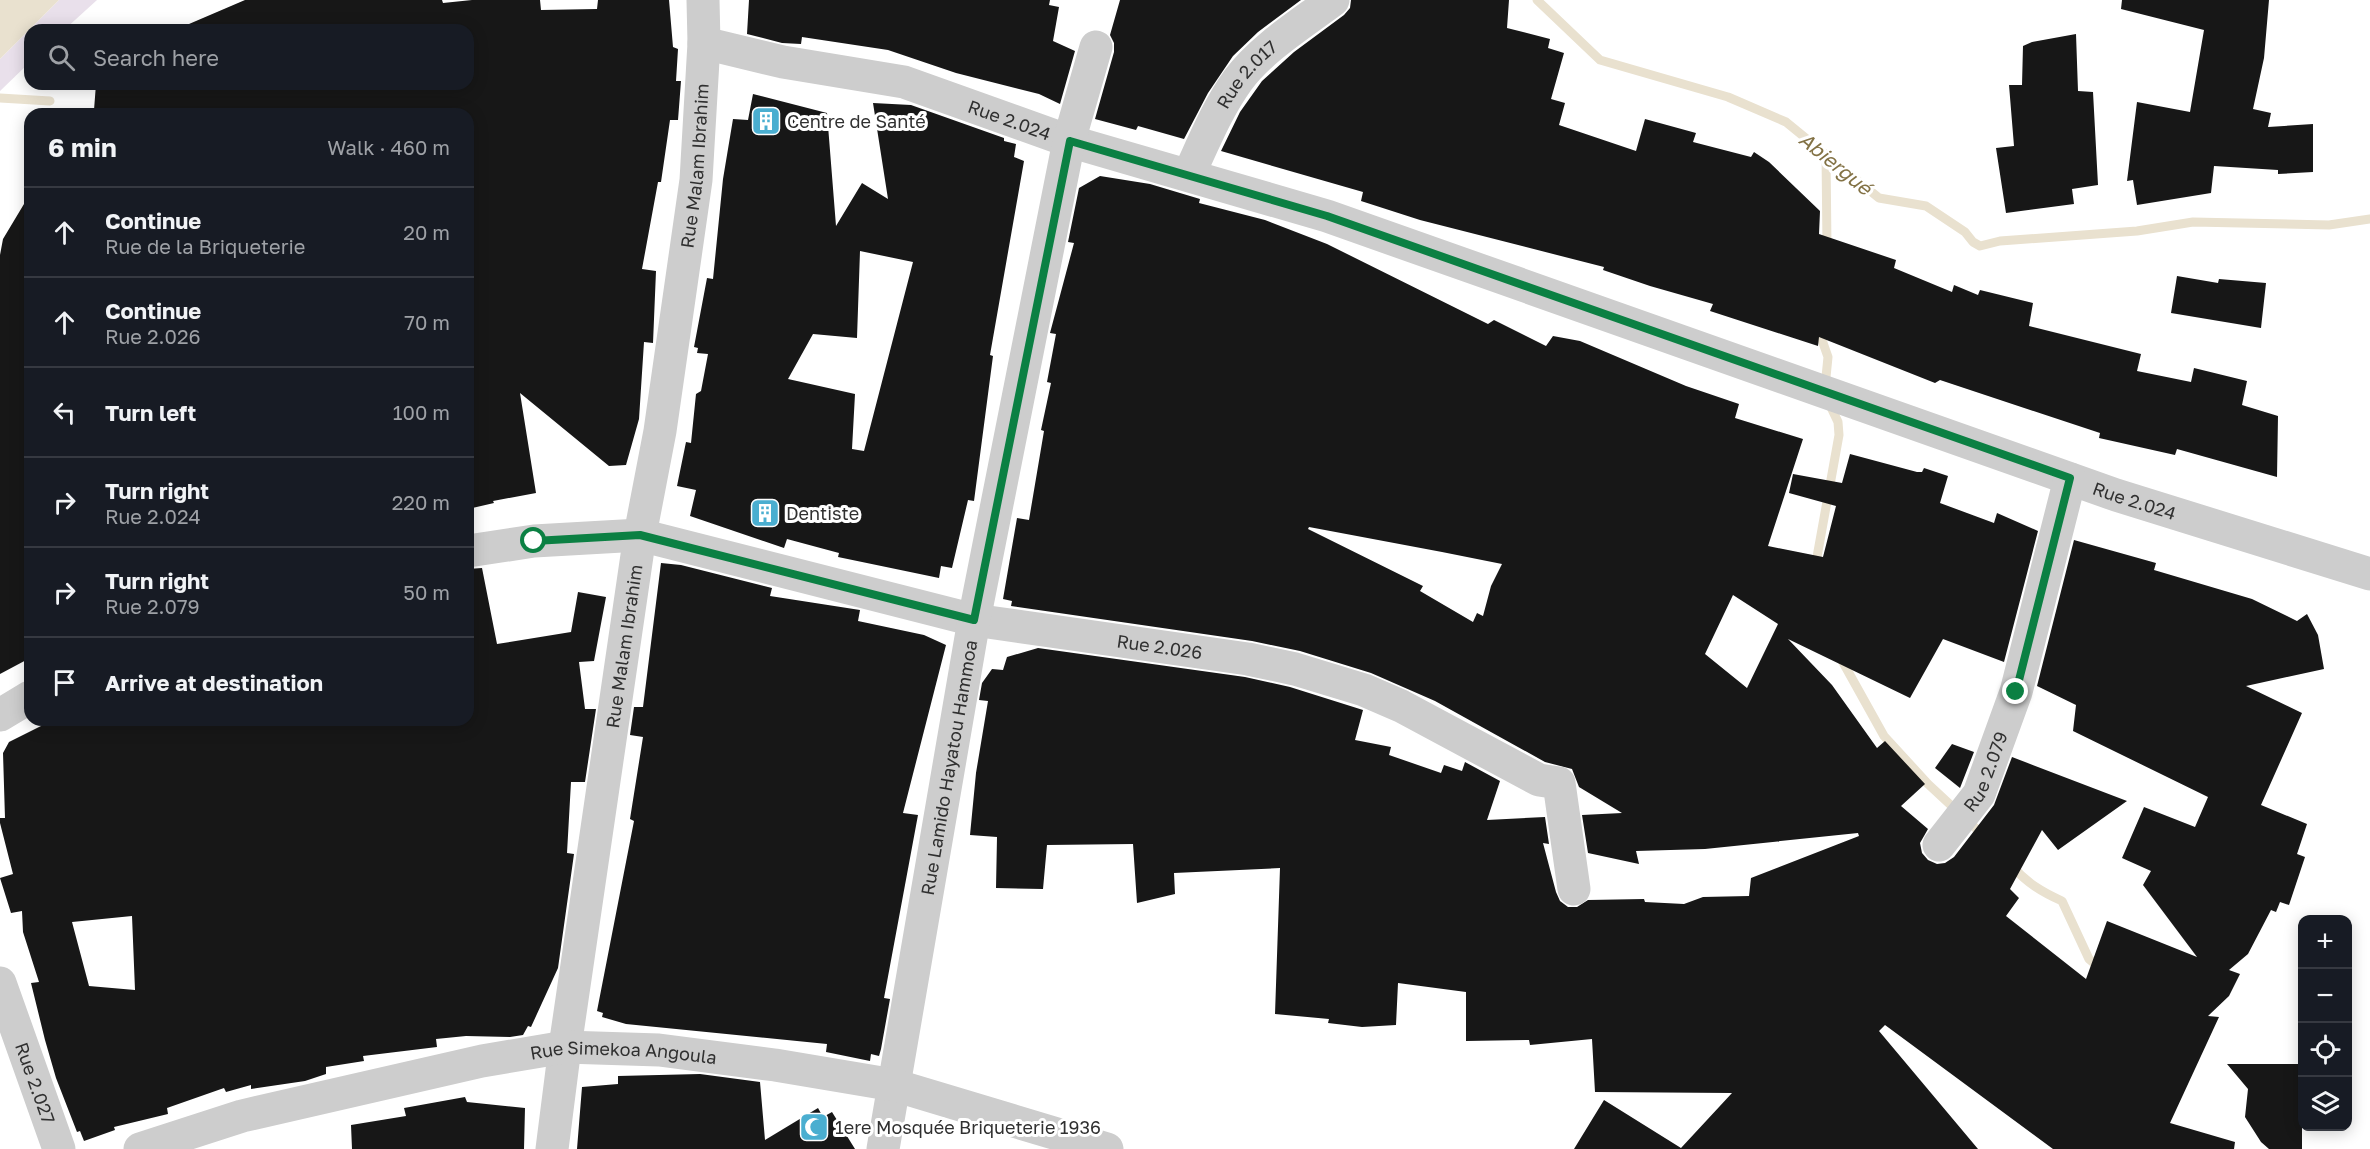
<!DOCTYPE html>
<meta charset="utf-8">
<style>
:root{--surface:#171b24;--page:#242831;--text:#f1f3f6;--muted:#9ea1a6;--line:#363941}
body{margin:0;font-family:"Golos Text",sans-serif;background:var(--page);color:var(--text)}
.controls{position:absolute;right:18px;bottom:18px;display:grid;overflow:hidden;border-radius:12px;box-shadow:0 3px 15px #0003}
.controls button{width:54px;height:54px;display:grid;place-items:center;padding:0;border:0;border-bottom:2px solid var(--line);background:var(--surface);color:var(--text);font:30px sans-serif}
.stop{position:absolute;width:18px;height:18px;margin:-14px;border:4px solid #0b8043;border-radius:50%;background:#fff}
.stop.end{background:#0b8043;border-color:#fff;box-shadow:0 2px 6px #0008}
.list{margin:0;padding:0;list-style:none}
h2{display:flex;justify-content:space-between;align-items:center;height:78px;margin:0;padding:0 24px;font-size:26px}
h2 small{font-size:20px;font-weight:400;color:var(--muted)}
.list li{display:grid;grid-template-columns:39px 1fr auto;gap:18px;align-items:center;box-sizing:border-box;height:90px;padding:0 24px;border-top:2px solid var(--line)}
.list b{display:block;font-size:22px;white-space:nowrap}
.list p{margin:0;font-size:20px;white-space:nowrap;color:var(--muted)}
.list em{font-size:20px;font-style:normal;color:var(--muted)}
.icon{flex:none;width:33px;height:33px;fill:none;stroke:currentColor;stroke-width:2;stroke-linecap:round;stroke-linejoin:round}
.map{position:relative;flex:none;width:2370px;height:1149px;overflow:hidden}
.search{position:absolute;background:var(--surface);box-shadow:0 3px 15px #0003;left:24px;top:24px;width:450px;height:66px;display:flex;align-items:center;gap:15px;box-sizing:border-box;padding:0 21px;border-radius:18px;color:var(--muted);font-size:22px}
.panel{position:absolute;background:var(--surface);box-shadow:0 3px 15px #0003;left:24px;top:108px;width:450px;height:618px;border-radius:18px}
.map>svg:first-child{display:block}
</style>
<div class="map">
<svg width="2370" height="1149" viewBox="0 0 2370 1149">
<rect width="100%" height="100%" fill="#fff"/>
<path fill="#e9e0eb" d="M59,0H97L64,30H30V62L0,91V59Z"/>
<path fill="#e9e1cf" d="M0,0H59L0,59Z"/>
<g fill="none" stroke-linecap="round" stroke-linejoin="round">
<path stroke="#e9e1cf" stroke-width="9" d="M1537,0L1600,60L1728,97L1786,122L1879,198L1926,206L1965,232L1973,242L1980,246L2000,241L2137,231L2193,222L2329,225L2370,219
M0,98L50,101
M1826,155L1827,247
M1823,327L1822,340L1828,357L1825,387
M1815,568L1839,435L1838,422L1829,403
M1840,657L1884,736L1928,784L1984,836
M2012,866C2027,883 2042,892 2062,901L2089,959L2101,969"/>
</g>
<path fill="#171717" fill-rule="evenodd" d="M245,0H442L443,3L472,0H540L541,10L597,9L598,0H669L673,47L678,49L676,81H681L678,120H670L661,182H658L642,269L656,271L653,343L644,342L639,419L626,465L609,466L520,393L536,493L493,501L494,503L468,509V114H218L94,110L96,84H468V30H175Z
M749,0H1050L1049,5L1059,7L1053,41L1075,51L1060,104L1039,94L956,73L888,50L802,37L801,44L782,43L747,34Z
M1120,0H1301L1258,32L1233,56L1208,93L1184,139L1138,126L1136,130L1095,119L1114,52V43L1110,35Z
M1351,0H1509L1507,28L1550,39L1548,48L1564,53L1551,99L1565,103L1559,125L1636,151L1645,119L1696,133L1693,142L1751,157L1754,152L1769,162L1820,211L1819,234L1896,260L1894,268L1952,292L1954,285L1978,295L1980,290L2033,303L2029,326L2141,354L2137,371L2191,382L2194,368L2247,381L2242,405L2278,416L2277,477L2177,449L2175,455L2099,438L2100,433L1940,380L1935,383L1819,337L1818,346L1710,311L1713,304L1650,286L1603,270L1604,267L1420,220L1361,201L1363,192L1221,151L1240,112L1262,81L1294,52L1344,15L1350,8Z
M2122,0H2269L2264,58L2253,109L2271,113L2268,127L2313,124V172L2278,174V170L2214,166L2211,193L2137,205L2133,180L2127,181L2137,102L2190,112L2204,30L2121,9Z
M2076,34L2078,91L2093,92L2098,185L2072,189L2074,204L2006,213L1996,148L2014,146L2009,85H2022L2023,46L2032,42Z
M753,94L827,113L836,226L862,183L888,199L873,103L911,105L1004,138V141L1016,144L1014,157L1024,161L990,355L993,356L974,501L968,500L952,568L941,566L939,578L838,557L839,553L787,539L784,548L690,516L696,490L677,486L686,442L691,443L696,394L701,391L708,354L697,353L698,348L694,347L707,278L713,279L723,179L733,119L748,120ZM860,251L913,262L864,451L852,449L855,394L788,379L813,334L857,338Z
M1100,176L1150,184L1200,199L1199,203L1265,220L1327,244L1488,324L1494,320L1546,346L1553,336L1580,341L1686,386L1739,404L1735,418L1803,439L1768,546L1823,557L1836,506L1789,493L1793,474L1842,483L1850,454L1917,472H1922L1924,468L1948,476L1940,503L1994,523L1997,513L2038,531L2004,662L1943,639L1910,698L1788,639L1832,685L1877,748L1885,741L1925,784L1901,806L1928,829L1920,843L1922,853L1928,860L1937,864L1945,863L1954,857L1994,805L2012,757L2127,801L2058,850L2042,830L2010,889L2019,898L2006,916L2086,979L2107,921L2197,957L2143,885L2151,871L2122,858L2144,807L2195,827L2208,797L2073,731L2076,705L2037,686L2074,540L2156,563L2154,570L2252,599L2297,621L2307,614L2318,635L2324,669L2246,686L2302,713L2261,805L2307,824L2297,854L2305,857L2289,905L2280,902L2276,912L2271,910L2248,954L2229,970L2240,974L2229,996L2208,1016L2219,1017L2170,1123L2235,1142L2234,1149H2053L1885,1025L1879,1031L1978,1149H1574L1604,1100L1681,1148L1732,1093L1595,1092L1592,1039L1530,1045L1529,1040L1466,1041V992L1398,983L1396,1025L1362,1027L1328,1023L1329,1019L1275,1014L1280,868L1174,873L1175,894L1137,903L1133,844L1047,845L1043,889L996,888L997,837L970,835L976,773L988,701L979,700L982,683L992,669L1003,670L1007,657L1038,648L1245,677L1290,687L1363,710L1355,740L1391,747L1389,755L1441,773L1444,765L1462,771L1465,762L1500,781L1487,820L1545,817L1549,844L1543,843L1556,892L1560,901L1568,907H1577L1588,900L1644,899L1645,902L1684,904L1703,897L1749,896L1751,878L1859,836L1858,833L1705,849L1636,851L1639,864L1588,853L1582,815L1622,813L1579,787L1572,769L1545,762L1435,701L1371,673L1300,651L1252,641L1011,606L1012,601L1003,599L1017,518L1029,520L1044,431L1041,430L1051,383L1047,382L1056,334L1050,333L1074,243L1068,242L1079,188ZM1309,527L1442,552L1502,564L1491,586L1483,616L1477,613L1473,622L1420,591L1423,586L1308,529ZM1733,595L1778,624L1747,688L1705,654Z
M30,194V658L0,674V255L3,239Z
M2177,276L2218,283L2219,279L2266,283L2261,328L2171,313Z
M661,563L681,565L772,588L770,596L860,610L858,621L924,635L946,645L903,813L918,815L884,998L890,999L881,1049L879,1056L871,1054L870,1061L826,1052L827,1044L626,1024L602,1017L603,1013L597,1011L634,821L630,819L643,737L630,735L634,707H643Z
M482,568L497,644L571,632L578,592L606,597L594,661L579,662L585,709H596L585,782H571L567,853L574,854L558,968L531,1027L528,1026L523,1035L510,1037L466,1036L436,1039L437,1047L363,1056L364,1061L326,1067V1074L305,1081L251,1089V1085L226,1092L224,1088L167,1108L168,1114L114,1127L115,1130L84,1141L80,1131L77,1132L56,1078L45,1040L31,983L39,982L23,932L22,911L11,913L0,878L13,874L0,823V818H5L3,753L9,742L49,722L56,725L70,720H468V569ZM132,916L135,990L89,986L72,922Z
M1952,744L1974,752L1960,788L1935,768Z
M2227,1064H2302V1149H2269L2261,1142L2245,1117L2248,1089Z
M700,1074L760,1082L765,1140L818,1108L823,1117L832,1112L855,1149H577L582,1087L618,1084V1076Z
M465,1097L467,1102L525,1108L524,1149H352L351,1125L406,1116L404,1108Z"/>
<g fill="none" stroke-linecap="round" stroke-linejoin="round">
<g stroke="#cdcdcd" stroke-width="33">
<path id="s1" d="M704,43L783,62L904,82L1069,141L1327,216L2116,495L2370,574"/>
<path id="s2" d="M1189,174C1204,142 1217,109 1238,80C1262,48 1301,24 1333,0"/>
<path id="s3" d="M468,551L534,541L640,535L974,620L1248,659L1295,669L1364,690L1401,706L1539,780L1559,783L1574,889"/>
<path d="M0,715L30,697"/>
<path id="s4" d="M1939,845L1979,794L2016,692L2070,479"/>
<path id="s5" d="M0,983L59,1149"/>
<path d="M552,1149L565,1047"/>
<path id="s6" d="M883,1149L974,620L1069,141L1096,47"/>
</g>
<g stroke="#cdcdcd" stroke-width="33">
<path id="s7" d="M565,1047L640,535L660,431L696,180L704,43L703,0"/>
<path id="s8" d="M140,1149L242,1116L482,1061L565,1047L659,1050L775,1065L894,1085L1107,1149"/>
</g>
</g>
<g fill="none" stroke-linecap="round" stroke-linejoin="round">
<path stroke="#0b8043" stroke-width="8" d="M534,541L640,535L974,620L1070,141L1327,216L2070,478L2016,692"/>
</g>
<defs>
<g id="building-square" transform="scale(1.5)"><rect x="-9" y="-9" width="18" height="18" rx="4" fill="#4aaed0" stroke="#fff"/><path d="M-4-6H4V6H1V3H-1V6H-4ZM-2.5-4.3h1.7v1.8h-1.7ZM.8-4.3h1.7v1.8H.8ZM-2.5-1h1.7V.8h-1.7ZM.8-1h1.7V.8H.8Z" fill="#fff"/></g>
<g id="mosque-square" transform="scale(1.5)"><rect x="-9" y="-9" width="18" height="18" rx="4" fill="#4aaed0" stroke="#fff"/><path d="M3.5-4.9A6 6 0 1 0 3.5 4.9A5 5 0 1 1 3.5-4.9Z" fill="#fff"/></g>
</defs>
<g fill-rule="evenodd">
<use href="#building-square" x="766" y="121"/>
<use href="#building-square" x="765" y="513"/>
<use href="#mosque-square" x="814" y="1127"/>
</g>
<g text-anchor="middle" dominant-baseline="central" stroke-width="6" stroke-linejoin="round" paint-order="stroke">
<g font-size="18" fill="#303030" stroke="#fff">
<text stroke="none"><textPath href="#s2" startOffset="116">Rue 2.017</textPath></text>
<text stroke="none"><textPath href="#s1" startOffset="316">Rue 2.024</textPath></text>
<text stroke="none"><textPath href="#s7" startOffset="891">Rue Malam Ibrahim</textPath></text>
<text stroke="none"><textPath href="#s1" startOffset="1504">Rue 2.024</textPath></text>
<text stroke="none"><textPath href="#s7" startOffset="405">Rue Malam Ibrahim</textPath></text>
<text stroke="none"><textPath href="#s3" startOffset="705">Rue 2.026</textPath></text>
<text stroke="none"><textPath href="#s6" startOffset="387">Rue Lamido Hayatou Hammoa</textPath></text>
<text stroke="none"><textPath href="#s4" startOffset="88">Rue 2.079</textPath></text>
<text stroke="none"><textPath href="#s8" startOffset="496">Rue Simekoa Angoula</textPath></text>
<text stroke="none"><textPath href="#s5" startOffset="106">Rue 2.027</textPath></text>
</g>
<g font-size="18" fill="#303030" stroke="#fff" text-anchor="start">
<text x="787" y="121">Centre de Santé</text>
<text x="786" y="513">Dentiste</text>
<text x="835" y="1127">1ere Mosquée Briqueterie 1936</text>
</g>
<g font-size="20" font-style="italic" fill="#837245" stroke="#fff">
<text transform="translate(1836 163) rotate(39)">Abiergué</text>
</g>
</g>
</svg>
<div class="controls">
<button>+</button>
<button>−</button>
<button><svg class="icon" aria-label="locate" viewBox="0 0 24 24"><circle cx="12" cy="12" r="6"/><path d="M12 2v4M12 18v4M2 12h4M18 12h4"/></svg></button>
<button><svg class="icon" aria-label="layers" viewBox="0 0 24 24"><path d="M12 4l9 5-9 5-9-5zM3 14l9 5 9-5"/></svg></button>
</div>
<div class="stop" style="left:534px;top:541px"></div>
<div class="stop end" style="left:2016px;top:692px"></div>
<div class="search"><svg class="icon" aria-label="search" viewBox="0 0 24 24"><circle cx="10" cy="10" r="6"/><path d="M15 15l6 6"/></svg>Search here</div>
<section class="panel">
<h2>6 min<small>Walk · 460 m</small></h2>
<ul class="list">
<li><svg class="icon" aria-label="ahead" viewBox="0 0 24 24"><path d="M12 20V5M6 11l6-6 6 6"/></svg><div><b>Continue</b><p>Rue de la Briqueterie</p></div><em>20 m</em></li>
<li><svg class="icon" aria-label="ahead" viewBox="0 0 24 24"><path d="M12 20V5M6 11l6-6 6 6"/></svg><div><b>Continue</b><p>Rue 2.026</p></div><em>70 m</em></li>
<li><svg class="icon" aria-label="left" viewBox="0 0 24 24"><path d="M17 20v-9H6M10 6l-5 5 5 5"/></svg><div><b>Turn left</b></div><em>100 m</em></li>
<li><svg class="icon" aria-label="right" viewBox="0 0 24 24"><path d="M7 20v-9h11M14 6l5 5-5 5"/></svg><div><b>Turn right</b><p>Rue 2.024</p></div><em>220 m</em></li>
<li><svg class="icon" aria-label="right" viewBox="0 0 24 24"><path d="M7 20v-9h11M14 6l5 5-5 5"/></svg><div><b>Turn right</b><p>Rue 2.079</p></div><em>50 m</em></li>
<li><svg class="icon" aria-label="arrive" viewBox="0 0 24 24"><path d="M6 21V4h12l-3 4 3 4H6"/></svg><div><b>Arrive at destination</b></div></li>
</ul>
</section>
</div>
